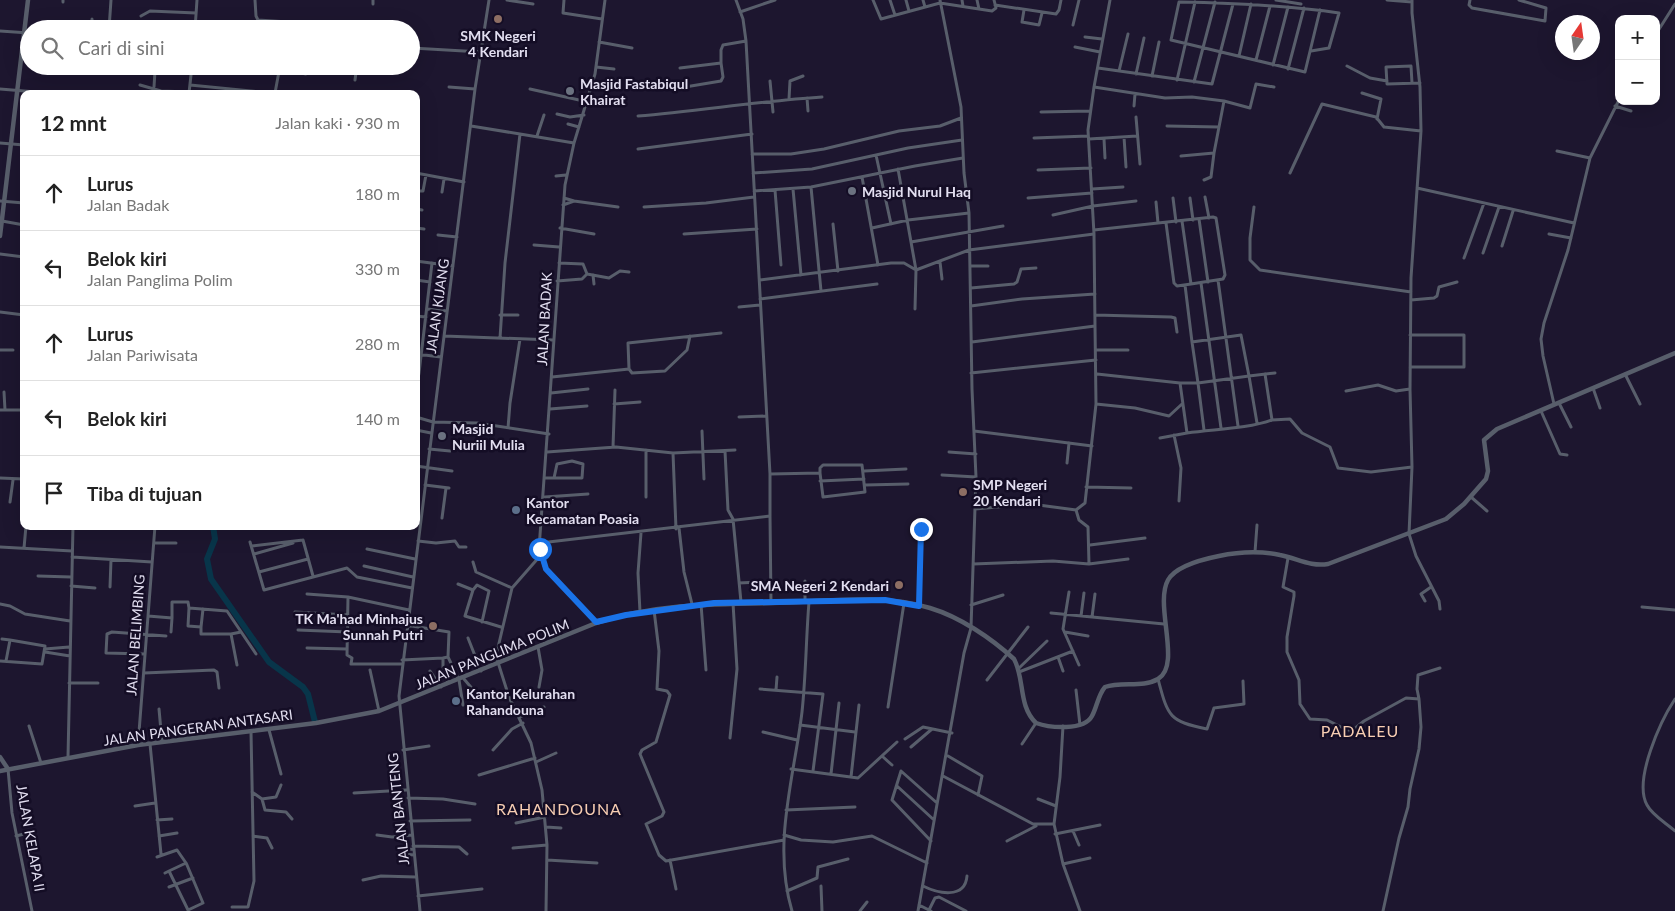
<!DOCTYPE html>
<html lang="id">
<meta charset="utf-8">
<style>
:root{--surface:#fff;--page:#f2f2f2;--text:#222;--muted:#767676;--line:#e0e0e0}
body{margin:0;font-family:Lato,sans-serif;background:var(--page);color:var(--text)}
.controls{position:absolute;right:15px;top:15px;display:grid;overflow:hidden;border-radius:10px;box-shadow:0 5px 20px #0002}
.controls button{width:45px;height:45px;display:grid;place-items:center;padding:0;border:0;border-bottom:1px solid var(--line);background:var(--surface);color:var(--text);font:25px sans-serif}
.compass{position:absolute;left:1555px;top:15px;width:45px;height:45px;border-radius:50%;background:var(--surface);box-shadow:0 5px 20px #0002;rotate:13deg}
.stop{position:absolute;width:15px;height:15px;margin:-11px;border:4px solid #1a73e8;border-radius:50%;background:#fff}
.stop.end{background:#1a73e8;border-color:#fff;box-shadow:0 1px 5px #0008}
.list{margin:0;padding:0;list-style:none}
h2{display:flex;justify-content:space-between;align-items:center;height:65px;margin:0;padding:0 20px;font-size:21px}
h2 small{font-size:16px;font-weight:400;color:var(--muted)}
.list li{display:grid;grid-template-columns:32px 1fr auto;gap:15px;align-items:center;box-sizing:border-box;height:75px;padding:0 20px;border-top:1px solid var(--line)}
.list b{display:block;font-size:19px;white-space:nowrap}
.list p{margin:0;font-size:16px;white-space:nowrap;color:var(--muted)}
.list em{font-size:16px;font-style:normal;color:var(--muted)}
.icon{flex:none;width:28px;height:28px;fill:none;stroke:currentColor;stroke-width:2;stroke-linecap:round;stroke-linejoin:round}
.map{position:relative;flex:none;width:1675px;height:911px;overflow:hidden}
.search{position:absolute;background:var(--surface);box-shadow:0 5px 20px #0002;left:20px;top:20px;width:400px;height:55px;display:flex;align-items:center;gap:12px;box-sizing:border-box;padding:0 18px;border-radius:28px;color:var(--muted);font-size:19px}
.panel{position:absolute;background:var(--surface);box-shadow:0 5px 20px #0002;left:20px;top:90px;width:400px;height:440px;border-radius:10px}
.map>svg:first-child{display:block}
</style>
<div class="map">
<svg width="1675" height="911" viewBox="0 0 1675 911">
<rect width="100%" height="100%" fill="#1d162f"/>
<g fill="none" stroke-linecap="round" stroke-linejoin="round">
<path stroke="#08354a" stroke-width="6" d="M213,526L215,539L207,559L211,579L269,662L303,687L308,694L315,722"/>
<path stroke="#585e6b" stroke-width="3" d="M255,0L256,16L258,20L288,22
M507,0L533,4
M564,0L563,13L602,19
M873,0L881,19L940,3L979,9
M890,0L895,15
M906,0L909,11
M923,0L925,7
M962,0L963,6
M977,0L979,9L992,11L996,8L994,0
M1276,0L1301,4
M1387,0L1412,2
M1412,0V13L1420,87L1421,131L1411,278L1410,389L1412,467L1409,534L1416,556L1439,601L1440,609
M1470,0L1469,5L1472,8L1545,21L1546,8L1519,0
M63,2V0
M373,4V0
M995,5L1056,14L1059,10L1061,0
M1024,10L1022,22L1039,25L1042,13
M740,12L775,0
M141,16L150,11L196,13
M1073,25L1079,0
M92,29V19
M109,29L111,0
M195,29L197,0
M0,31L29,33
M1656,34L1675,4
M1085,37L1102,39
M599,42L632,48
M1075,47L1100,52
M412,48L481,52
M1311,51L1329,48L1339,13C1286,5 1233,3 1179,2L1171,40L1305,72L1320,10
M1239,56L1251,4
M1256,60L1270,6
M1273,65L1288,7
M316,66L366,73
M1347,66L1370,78L1387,81
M596,67L614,69
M680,68L721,63V50L723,45L746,41
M1098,68L1212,84L1233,4
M280,69L306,74L315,66
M1288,69L1304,8
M1119,71L1128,34
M1136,74L1144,38
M1152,76L1159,42
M355,80L356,72
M1177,80L1195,2
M770,81L773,112
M1194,82L1215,2
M1412,83L1411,66L1386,67L1387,84L1420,83
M140,85L161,91L189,92
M190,85L280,94
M154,87L155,71L191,73
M449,87L475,89
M1094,87L1165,98L1192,97L1224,101L1250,108L1256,84L1274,87
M679,88L721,81L723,77L721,63
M0,89L60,94
M530,89L588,102
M189,93L192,66
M275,93L280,66
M1362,93L1381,99L1377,119
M807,98L808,111
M789,99L790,81L803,76
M1134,106L1135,94
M1615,106L1631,111
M1041,112L1090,111
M557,114L570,117L584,115
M638,116C699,111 760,101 822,97
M1136,117L1140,164
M568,124L579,127
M471,126L520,134
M1167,126L1219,127
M537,136L544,115
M1124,137L1126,167
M1034,138L1088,136
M1089,139L1137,136
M1104,139L1105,158
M0,143L24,145
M638,149L752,134
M1557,151L1590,158
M752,154H791L824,149L899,131L940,126L961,118
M876,155L891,224
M1181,156L1214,153L1224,101
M898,169L916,270L969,250L1094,234L1088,130L1094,87L1110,0
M1038,170L1091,168
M416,173L464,182
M753,173L812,169L908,148L962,140
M1290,173L1322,104L1376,117L1384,127L1421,131
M556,176L566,175
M862,177L878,265
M1204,180L1211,177L1214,153
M811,187L821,291
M1417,188L1574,223
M793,189L801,275
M1092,189L1123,187
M775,190L781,265
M416,191H423L426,175
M754,191L811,187L915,166L963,158
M442,192L444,179
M1205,197L1209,218
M564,198L574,201
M1028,198L1092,193
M1173,198L1176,222
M1190,198L1193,220
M0,201L24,203
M1156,202L1158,223
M563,205L574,201L618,207
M644,207L706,203L754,197
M1254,207L1250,238V260L1260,270L1411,292
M416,209L422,210
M1053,215L1093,206L1136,201
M1199,219L1208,282
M2,221L24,225
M1166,223L1174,283L1177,286L1191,284
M833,224L838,271
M416,228L424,229
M560,228L594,234
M872,228L908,220L969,213
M416,229L418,261
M1094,230L1213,217L1216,218L1225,275L1223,279L1191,284L1182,221
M684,234L757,229
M1549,234L1571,238
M438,235L457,237
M911,242L1003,226
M534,245L559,247
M1502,246L1513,211
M1483,253L1499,207
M0,254L24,257
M1464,258L1484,203
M416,261L453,266
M940,262L942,279
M559,263L583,264L587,274
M970,266H988
M593,275L594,284
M416,280L430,282
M760,280L891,263H904L916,270L915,309
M1218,280L1238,426
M557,281L582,279L587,274L609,278L620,271L629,272
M1201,283L1221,428
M1185,285L1192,342
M971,288L1014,284L1017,282L1021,269L1036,268
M760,299L877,284
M1411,300L1434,298L1437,296L1439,287L1457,282
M971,306L1022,299L1095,294
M739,307L760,305
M427,309L447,311
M0,312L24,315
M500,315H518
M1095,315L1171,317L1175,318L1177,332
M416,316L426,317
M1241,335L1249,376L1198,383L1192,342Z
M444,336L553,340
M500,338L505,263L520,134L574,143
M972,342L1095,326L1094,234
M0,350H13
M1096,350H1128
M416,354L441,357
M1410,367H1464V335H1410
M629,369L628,343L721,333
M416,372L419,373L432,263
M971,373L1096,360
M1097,374L1180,383
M1625,374L1640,404
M552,377L629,369L632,373L665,371L687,350L690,336
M1593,388L1600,408
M416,390L419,373
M1346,391L1378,385L1396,391L1410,389
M4,392L5,410
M551,393L588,389
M1559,403L1571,427
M614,404L640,402
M1096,404L1135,408L1169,416L1182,404
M1554,404L1543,356L1541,339L1544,323L1568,250L1590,158L1619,100
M550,409L587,406
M0,410H24
M1541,411L1560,454L1567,455
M416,417L433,422L477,423L549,434
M739,417L766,416
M1272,420L1290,419L1302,433L1330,447L1338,468L1371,472L1412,467
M1257,423L1249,376L1275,373
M508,428L510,403L520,339
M416,430L431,433
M1204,430L1198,383H1180L1187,433C1214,429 1247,429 1272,420L1265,374
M702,431L704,479
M974,431L1092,446
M1174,435L1181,468L1179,501
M1160,438L1187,433
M613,447L615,390
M429,449L450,451
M646,450V497
M725,451L728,510L733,519L741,602
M547,452L616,447L673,453L735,450
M949,452L976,454
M673,453L676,529
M1067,463L1069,443
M416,466L452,471
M864,471L906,469
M770,474L820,473L823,497L865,492L862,465H823L820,468V473
M942,475L976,477
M0,478L24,479
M546,478H582L583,464L572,461L557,464L554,478
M820,481L864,479
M425,485L449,488
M865,485L908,484
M1086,487L1131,488
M545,497L588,494
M1471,497L1487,511
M10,502L13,480
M975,509L1031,504L1076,510L1085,503L1096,404L1095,326
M1076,510L1079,520L1088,527L1089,564
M770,516L771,603
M442,518L446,488
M87,528V526
M679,528L684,572L692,604
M303,540L313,576
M418,541L436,543L455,541L459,547H466
M250,542L264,590L347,568L357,577L412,588
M154,543H176
M540,543L770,516V474L746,41L743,19L736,0
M1090,545L1145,538
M252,546L303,540
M0,547L72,551
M24,548L26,526
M367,549L415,559
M1255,552L1257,525
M254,554L293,543
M540,556L512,588L496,656L509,697L531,743L542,790L547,845L546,911
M72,557L152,562
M1288,558L1283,587L1294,592V596L1287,637V652L1299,680L1300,704L1310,719L1327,720L1347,730H1353L1364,721L1406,698L1419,699L1421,727L1419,749L1410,789L1408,807L1399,838L1383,911
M473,562L476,572L512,588
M973,564L1053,561L1089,564L1128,559
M364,566L413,577
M259,572L308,559
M38,576L71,577
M739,583L759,582L771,586
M458,584L473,590L465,616L501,627
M71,586L95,588
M110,587L111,560
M473,590L477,585L489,591L482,622
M1069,592L1063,629L1079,665
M307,594L348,597L409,610
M348,597L347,655L352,658L351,664H402
M1425,601L1421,594L1431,587
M805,602V581
M0,604L10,606L25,614L70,621
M701,604L706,670
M919,605L921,529
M971,605L1003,595
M1642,607L1675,610
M189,608L188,626L201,627V634H231L237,665
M654,610L659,651L657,689L667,691L670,695L656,742L642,750L640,754L664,812L662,816L646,824L659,855L666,861L784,840
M295,612L348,615
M640,612L638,573L641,533
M1051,613L1164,624
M148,616L172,618V602H188L189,608L227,611L256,654
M1081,616L1084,593
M1092,617L1095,594
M596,623L545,569L539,549L565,185L574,143L595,74L605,0
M406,625L449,632L448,657L443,658V667L448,683
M201,627L203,609
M298,630L348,632
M171,632L172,618
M1065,632L1088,636
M231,634L241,632
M468,638L481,671
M2,639L10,640
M538,647L542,670L539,687
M307,648L347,649
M45,649L69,647
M45,652L70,656
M145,654L106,653L107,634L112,632L166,636
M448,657L459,680L463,705
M1058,657L1063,671
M402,660L443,658
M0,661L42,664L45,646L10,640L6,661
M1018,669L1047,641
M370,670L379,711
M430,671L441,687
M1019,672L1073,651
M144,673L214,670L217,672L219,688
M464,679L475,692
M1158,679C1168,716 1168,721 1207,729L1214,708L1244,704L1243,681
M987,680L1028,627
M69,683H98
M760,689L823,694L813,771
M776,690L777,677
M1076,690L1080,725
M1419,699L1417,689L1418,675L1440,668
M1675,699C1661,720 1633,780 1647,805C1652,815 1666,823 1675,831
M888,707L904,603
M159,709L162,742
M519,717L544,707
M800,725L855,732
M29,726L41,763
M269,730L281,774
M763,732L797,740
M730,738L737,669L733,603
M905,739L923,727L952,733
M150,744L161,854
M1022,744L1036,723
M138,745L155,526
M911,747L932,729
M403,750L429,746
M493,750L512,729L523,723
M882,756L892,765
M948,756L982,776L978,795
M68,757L73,526
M536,762L556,753
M8,769L12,813L32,911
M791,769L858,778L897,742
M831,774L839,703
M479,775L535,758
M943,776L1033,824H1054L1060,777L1063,726
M851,777L859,705
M897,786L934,820
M252,792L262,799L265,810L286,812L292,819
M354,793L406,790
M408,798L443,799L475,804
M262,799L276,797L281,785
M1038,799L1056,806
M135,806L155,803
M786,810L855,807
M157,820L172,819
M410,821L470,820
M516,823L545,817
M1054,824L1063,864L1090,858
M546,827L561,828
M1073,831L1079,845
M1055,834L1100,825
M377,835L392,837L412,835
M784,835L801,840L833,842L872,836L927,863
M16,836L28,833
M159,836L177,833
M253,836L267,838L272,848
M931,841L892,800L901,771L937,803
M1007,841L1036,826
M413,846L459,847L467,854
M513,848L547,845
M403,854L405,850L413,849
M403,854L414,855
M157,857L177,850L186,863
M547,860L597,863
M670,860L676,889
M1063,864L1080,911
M169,871L186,863L187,865L203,903L188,910
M165,873L169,871L188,910
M363,880L381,876L416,877
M821,886L822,911
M923,886C937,893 965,900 967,876
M169,887L193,878
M787,891L817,878L818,867L848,859
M418,896L482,889
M919,905L931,911
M232,907H248L254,881L251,732
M929,910L935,898L939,897L966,911
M420,911L399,696L475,89L489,0
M792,911C772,844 794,778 802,712C806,675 806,638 809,602
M860,911L867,902
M918,911L964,653L971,628L976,477L972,389L969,213L964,173L961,107L940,0"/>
<path stroke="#585e6b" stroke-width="4.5" d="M0,236L28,0
M0,757L8,769
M0,771L138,745L316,723L379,711L596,623C656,604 711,604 772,603C824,602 880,593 930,608C960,617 991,638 1014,659C1025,679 1018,706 1036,723C1050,728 1084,731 1092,716C1097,707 1098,695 1105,687C1121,681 1143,688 1158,679C1182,665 1154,605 1168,580C1176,566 1204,559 1219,556C1238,552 1261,551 1280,555C1297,558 1310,567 1328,564L1446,519L1464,504L1486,479L1488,471L1484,440L1497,429L1675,353"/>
</g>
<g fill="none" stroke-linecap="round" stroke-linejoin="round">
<path stroke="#1a73e8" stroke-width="6" d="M540,549L546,569L596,622L626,615L714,603L885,600L919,606L921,529"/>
</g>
<g fill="#8d6e63" stroke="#140d25" stroke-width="2">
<circle cx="498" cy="19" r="5"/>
<circle cx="963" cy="492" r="5"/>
<circle cx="899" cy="585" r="5"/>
<circle cx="433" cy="626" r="5"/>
</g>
<g fill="#6b7280" stroke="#140d25" stroke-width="2">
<circle cx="570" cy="91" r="5"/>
<circle cx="852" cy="191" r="5"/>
<circle cx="442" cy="436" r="5"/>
</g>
<g fill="#5c6f8a" stroke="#140d25" stroke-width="2">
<circle cx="516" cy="510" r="5"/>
<circle cx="456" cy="701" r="5"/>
</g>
<g text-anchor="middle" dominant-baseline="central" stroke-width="5" stroke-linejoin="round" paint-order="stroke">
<g font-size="14" font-weight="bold" fill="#e2def0" stroke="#140d25" text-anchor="start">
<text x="498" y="35" text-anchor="middle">SMK Negeri<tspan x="498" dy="16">4 Kendari</tspan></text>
<text x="580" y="83">Masjid Fastabiqul<tspan x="580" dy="16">Khairat</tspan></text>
<text x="862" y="191">Masjid Nurul Haq</text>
<text x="452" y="428">Masjid<tspan x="452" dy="16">Nuriil Mulia</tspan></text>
<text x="973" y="484">SMP Negeri<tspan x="973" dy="16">20 Kendari</tspan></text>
<text x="526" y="502">Kantor<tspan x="526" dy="16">Kecamatan Poasia</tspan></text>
<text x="889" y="585" text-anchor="end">SMA Negeri 2 Kendari</text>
<text x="423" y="618" text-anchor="end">TK Ma'had Minhajus<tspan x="423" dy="16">Sunnah Putri</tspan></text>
<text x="466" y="693">Kantor Kelurahan<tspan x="466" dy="16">Rahandouna</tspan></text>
</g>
<g font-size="14" fill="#e2def0" stroke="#140d25">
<text transform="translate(437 306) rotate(-82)">JALAN KIJANG</text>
<text transform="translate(544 319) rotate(-87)">JALAN BADAK</text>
<text transform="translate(135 635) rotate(-86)">JALAN BELIMBING</text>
<text transform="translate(492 654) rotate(-22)">JALAN PANGLIMA POLIM</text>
<text transform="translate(198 727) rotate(-8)">JALAN PANGERAN ANTASARI</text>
<text transform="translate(398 809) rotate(-96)">JALAN BANTENG</text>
<text transform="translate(31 838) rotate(80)">JALAN KELAPA II</text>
</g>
<g font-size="16" letter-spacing="1" fill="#f7cdb2" stroke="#140d25">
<text x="1360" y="730">PADALEU</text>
<text x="559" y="808">RAHANDOUNA</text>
</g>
</g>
</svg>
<div class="controls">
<button>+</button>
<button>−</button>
</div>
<svg class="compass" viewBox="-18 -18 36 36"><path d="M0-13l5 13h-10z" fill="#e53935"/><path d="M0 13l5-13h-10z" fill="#767676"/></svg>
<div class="stop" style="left:540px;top:549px"></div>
<div class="stop end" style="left:921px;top:529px"></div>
<div class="search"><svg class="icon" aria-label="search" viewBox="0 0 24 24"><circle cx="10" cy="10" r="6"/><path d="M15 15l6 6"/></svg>Cari di sini</div>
<section class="panel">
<h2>12 mnt<small>Jalan kaki · 930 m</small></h2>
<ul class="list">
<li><svg class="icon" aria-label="ahead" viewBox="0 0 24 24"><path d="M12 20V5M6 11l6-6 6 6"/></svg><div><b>Lurus</b><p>Jalan Badak</p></div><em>180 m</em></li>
<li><svg class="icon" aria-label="left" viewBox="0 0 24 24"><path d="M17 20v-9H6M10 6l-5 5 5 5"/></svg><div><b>Belok kiri</b><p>Jalan Panglima Polim</p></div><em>330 m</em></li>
<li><svg class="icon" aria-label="ahead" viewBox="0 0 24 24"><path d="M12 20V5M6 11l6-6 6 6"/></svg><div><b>Lurus</b><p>Jalan Pariwisata</p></div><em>280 m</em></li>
<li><svg class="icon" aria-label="left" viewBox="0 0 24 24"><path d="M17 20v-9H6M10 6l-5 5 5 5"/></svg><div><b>Belok kiri</b></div><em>140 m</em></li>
<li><svg class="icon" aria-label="arrive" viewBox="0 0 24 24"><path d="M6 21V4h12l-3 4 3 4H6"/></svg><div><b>Tiba di tujuan</b></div></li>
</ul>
</section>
</div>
